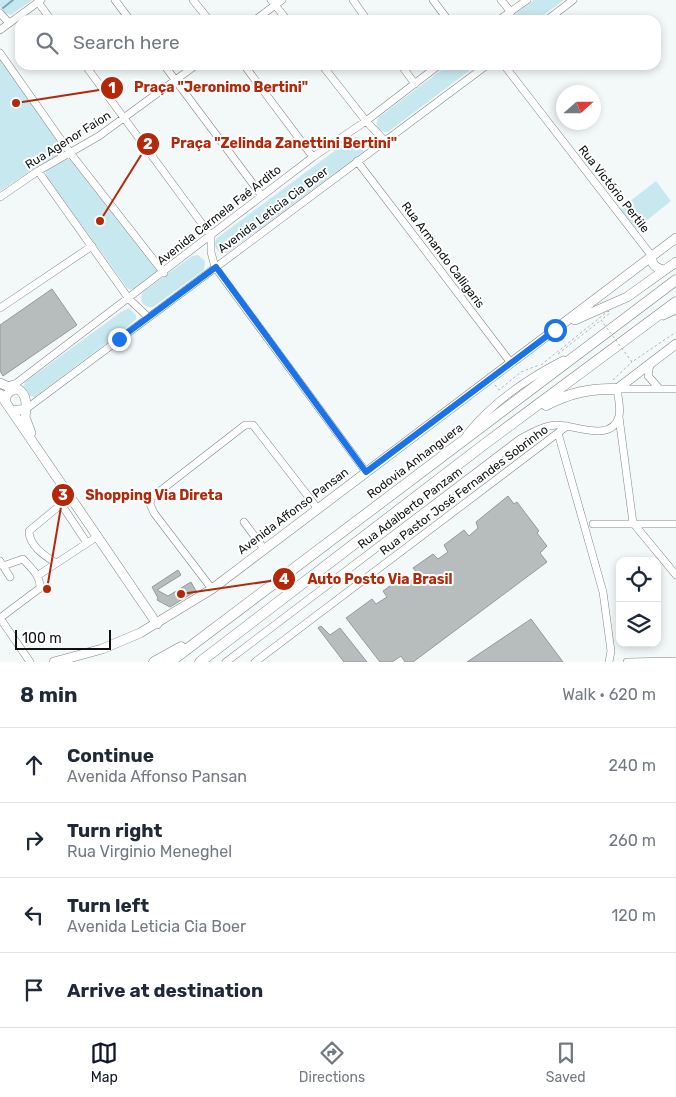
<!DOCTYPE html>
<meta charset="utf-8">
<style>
:root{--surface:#fff;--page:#f6f6f7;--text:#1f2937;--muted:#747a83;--line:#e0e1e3;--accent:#111827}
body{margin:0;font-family:Rubik,sans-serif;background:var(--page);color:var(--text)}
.controls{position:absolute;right:15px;bottom:15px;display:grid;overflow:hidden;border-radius:10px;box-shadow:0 2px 8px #0003}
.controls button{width:45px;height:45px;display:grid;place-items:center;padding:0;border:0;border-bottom:1px solid var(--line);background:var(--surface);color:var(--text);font:25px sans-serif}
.compass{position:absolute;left:556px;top:85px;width:45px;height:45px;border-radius:50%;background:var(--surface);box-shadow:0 2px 8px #0003;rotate:69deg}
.scale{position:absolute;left:15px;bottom:12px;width:96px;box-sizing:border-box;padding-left:5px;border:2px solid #101212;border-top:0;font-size:14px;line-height:18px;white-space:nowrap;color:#101212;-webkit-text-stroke:4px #fff;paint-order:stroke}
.stop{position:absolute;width:15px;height:15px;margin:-11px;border:4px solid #1a73e8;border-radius:50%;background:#fff}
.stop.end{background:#1a73e8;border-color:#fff;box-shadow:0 1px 5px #0008}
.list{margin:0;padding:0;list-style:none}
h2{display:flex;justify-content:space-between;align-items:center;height:65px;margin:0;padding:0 20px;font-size:21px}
h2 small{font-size:16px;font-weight:400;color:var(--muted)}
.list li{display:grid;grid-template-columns:32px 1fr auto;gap:15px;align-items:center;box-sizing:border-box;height:75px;padding:0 20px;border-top:1px solid var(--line)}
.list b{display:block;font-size:19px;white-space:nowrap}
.list p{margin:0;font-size:16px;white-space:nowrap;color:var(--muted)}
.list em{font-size:16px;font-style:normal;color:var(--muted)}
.icon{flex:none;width:28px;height:28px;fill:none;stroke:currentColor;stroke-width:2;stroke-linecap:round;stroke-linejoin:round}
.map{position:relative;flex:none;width:676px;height:662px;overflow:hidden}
.search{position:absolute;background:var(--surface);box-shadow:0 2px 8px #0003;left:15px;right:15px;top:15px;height:55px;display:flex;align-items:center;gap:12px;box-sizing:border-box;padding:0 18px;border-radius:15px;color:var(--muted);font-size:19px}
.sheet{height:365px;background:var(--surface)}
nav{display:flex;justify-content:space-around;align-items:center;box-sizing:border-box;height:70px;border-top:1px solid var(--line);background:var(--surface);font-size:14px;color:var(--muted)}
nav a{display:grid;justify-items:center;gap:2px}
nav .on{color:var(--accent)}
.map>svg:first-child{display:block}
</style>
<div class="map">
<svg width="676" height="662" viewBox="0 0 676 662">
<rect width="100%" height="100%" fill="#f3f8f9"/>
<path fill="#c8e8ef" d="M0,0H32L11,15L5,13L0,7Z
M534,0H564L537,20H508Z
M0,60L63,149L58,157L35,168L0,191Z
M448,65H477L388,132C379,133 374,125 379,117Z
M357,137L364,143L363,152L227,253C217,254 212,246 217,238L352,138Z
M68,159H72L157,270V272L134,290L128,289L45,175L47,169Z
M656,181L671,201L636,229L620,209Z
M198,255L205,261L204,270L153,307C144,308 138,301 143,292L192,256Z
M129,308L136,315V319L129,326L35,397L26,395L23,387L25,382L121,312Z"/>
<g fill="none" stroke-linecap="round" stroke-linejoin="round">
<path stroke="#78a8b2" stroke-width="2" d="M3,8L13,0"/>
</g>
<path fill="#b7bcbd" stroke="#94999a" d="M52,289L77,325L3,376L0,371V325Z
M508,496L514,504L517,502L539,531L537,533L547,546L540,553L547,562L413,662H405L401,656L392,662H380L346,618L372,599L376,604L387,597L383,591L402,577L407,584L418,574L413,568L433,554L438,559L448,552L444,545L464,530L469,536L478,528L476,522Z
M178,570L181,575L157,590L168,596L191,582L196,591L170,607L157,600L158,598L152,587Z
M531,619L563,662H467Z
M321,626L330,635L340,628L367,662H344L318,628Z"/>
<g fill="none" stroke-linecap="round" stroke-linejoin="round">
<g stroke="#7f8384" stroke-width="8">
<path id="minor" d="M115,0L130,20
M193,0L209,20
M271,0L287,20
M353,0L367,20
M433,0L448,20
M501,0L511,12
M38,2L51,20
M0,13L9,23
M255,20L282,0
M499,20L527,0
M547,20L573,0
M0,30L41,0
M0,53L71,154L164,273
M85,65L211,236V252L215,267L366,472
M164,65L262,196
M244,65L313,157
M322,65L366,121L385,141
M401,65L415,84
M504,65L651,255
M357,161L511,363
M38,171L129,299L148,317
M0,197L38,171L99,136L196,65
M0,308L92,246
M663,316L676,310
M650,364L648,376L659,388
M14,385L313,157L366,121L439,65
M26,409L487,65
M619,417L633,523L676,575
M558,433L603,592L611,651L609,662
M467,434C492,403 528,378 563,360
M244,522L264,549
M593,524H676
M0,561L10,577
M56,563C45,556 29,546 29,531L58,507H63L87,543
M3,566L23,559C30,567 41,576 40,588L0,618L30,662
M37,576L98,536
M212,589L154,513L150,504L151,498L245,425H253L318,509
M226,662L520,439C531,433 543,426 556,425C573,424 612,444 619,416C621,408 618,397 617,389H676
M255,662L567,426
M627,662L676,661"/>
</g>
<g stroke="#7f8384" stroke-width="10">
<path id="major" d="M651,255C652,265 655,268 664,270
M575,320L627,297L676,262
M0,383L9,387L14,385V390
M617,389L676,344
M0,394L157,624
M6,403V396C18,380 27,395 26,409L12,411
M26,409L25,417L31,433
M54,662L102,649L140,633L212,589L676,238"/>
</g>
<g stroke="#7f8384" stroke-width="11">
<path id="highway" d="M546,405C570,393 590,388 617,389
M154,662L181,647
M170,662L676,280
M200,662L486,443L676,302"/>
</g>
<path stroke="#afb3b4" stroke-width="1" stroke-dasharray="2.5 2.5" stroke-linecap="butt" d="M558,354L601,320
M613,380L632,362
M495,385L499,390L521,372L539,365"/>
<use href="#minor" stroke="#fff" stroke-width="7"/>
<use href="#major" stroke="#fff" stroke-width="9"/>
<use href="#highway" stroke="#fff" stroke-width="10"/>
<path stroke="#afb3b4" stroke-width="1" stroke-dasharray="2.5 2.5" stroke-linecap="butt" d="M541,365L608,311L610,313L601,320L632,362L676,332"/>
</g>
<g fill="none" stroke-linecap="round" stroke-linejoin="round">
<path stroke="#1a73e8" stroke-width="6" d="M119,339L216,267L366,472L555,330"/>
</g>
<g text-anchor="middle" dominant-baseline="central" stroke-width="4" stroke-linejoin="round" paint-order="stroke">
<g font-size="12" fill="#101212" stroke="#fff">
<text transform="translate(68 140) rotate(-32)">Rua Agenor Faion</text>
<text transform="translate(614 189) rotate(52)">Rua Victório Pertile</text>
<text transform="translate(273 210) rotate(-37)">Avenida Leticia Cia Boer</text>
<text transform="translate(219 215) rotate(-38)">Avenida Carmela Faé Ardito</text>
<text transform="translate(443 255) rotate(53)">Rua Armando Calligaris</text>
<text transform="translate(415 461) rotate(-37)">Rodovia Anhanguera</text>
<text transform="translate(464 490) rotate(-37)">Rua Pastor José Fernandes Sobrinho</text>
<text transform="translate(410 508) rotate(-37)">Rua Adalberto Panzam</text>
<text transform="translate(293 511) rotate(-37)">Avenida Affonso Pansan</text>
</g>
</g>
<path fill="none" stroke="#b4280a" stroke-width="2" d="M16 103L112 88M100 221L148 144M47 589L63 495M181 594L284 579"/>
<g fill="#b4280a" stroke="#fff" stroke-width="2">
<circle cx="16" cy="103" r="5"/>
<circle cx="100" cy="221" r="5"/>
<circle cx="47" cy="589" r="5"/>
<circle cx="181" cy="594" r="5"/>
<circle cx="112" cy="88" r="12"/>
<circle cx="148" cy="144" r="12"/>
<circle cx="63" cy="495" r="12"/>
<circle cx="284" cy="579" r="12"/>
</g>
<g font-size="15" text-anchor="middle" font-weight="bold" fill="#fff">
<text x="112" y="93">1</text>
<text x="148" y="149">2</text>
<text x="63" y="500">3</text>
<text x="284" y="584">4</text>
</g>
<g font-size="14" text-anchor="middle" font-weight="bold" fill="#b4280a" stroke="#fff" stroke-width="4" stroke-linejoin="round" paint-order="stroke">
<text x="221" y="92">Praça "Jeronimo Bertini"</text>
<text x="284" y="148">Praça "Zelinda Zanettini Bertini"</text>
<text x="154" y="500">Shopping Via Direta</text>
<text x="380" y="584">Auto Posto Via Brasil</text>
</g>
</svg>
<div class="controls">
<button><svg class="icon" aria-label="locate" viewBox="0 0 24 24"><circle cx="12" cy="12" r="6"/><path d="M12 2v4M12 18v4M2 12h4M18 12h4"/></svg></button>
<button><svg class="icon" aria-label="layers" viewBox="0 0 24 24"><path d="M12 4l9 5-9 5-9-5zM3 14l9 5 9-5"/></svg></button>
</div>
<svg class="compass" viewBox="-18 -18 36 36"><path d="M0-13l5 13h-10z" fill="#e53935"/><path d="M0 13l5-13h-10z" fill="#747a83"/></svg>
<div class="scale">100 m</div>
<div class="stop" style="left:555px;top:330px"></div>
<div class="stop end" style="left:119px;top:339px"></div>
<div class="search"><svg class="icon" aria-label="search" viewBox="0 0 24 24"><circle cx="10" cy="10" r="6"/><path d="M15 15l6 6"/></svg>Search here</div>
</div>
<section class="sheet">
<h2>8 min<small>Walk · 620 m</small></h2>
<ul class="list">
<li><svg class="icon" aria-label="ahead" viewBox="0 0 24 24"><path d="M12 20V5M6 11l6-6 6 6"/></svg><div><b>Continue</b><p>Avenida Affonso Pansan</p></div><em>240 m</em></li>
<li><svg class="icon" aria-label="right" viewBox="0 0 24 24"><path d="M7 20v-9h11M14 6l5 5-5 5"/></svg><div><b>Turn right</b><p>Rua Virginio Meneghel</p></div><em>260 m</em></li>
<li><svg class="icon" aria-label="left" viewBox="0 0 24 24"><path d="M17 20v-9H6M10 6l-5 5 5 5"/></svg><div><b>Turn left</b><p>Avenida Leticia Cia Boer</p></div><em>120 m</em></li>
<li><svg class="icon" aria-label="arrive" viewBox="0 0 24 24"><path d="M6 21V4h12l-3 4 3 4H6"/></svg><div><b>Arrive at destination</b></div></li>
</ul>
</section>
<nav>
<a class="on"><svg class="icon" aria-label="map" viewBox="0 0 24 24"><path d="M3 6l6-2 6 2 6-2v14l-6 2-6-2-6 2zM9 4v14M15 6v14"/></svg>Map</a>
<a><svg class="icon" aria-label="directions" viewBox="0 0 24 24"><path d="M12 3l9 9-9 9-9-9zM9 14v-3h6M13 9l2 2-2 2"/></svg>Directions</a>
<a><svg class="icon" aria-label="saved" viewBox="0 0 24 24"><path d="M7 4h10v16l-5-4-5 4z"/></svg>Saved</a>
</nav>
